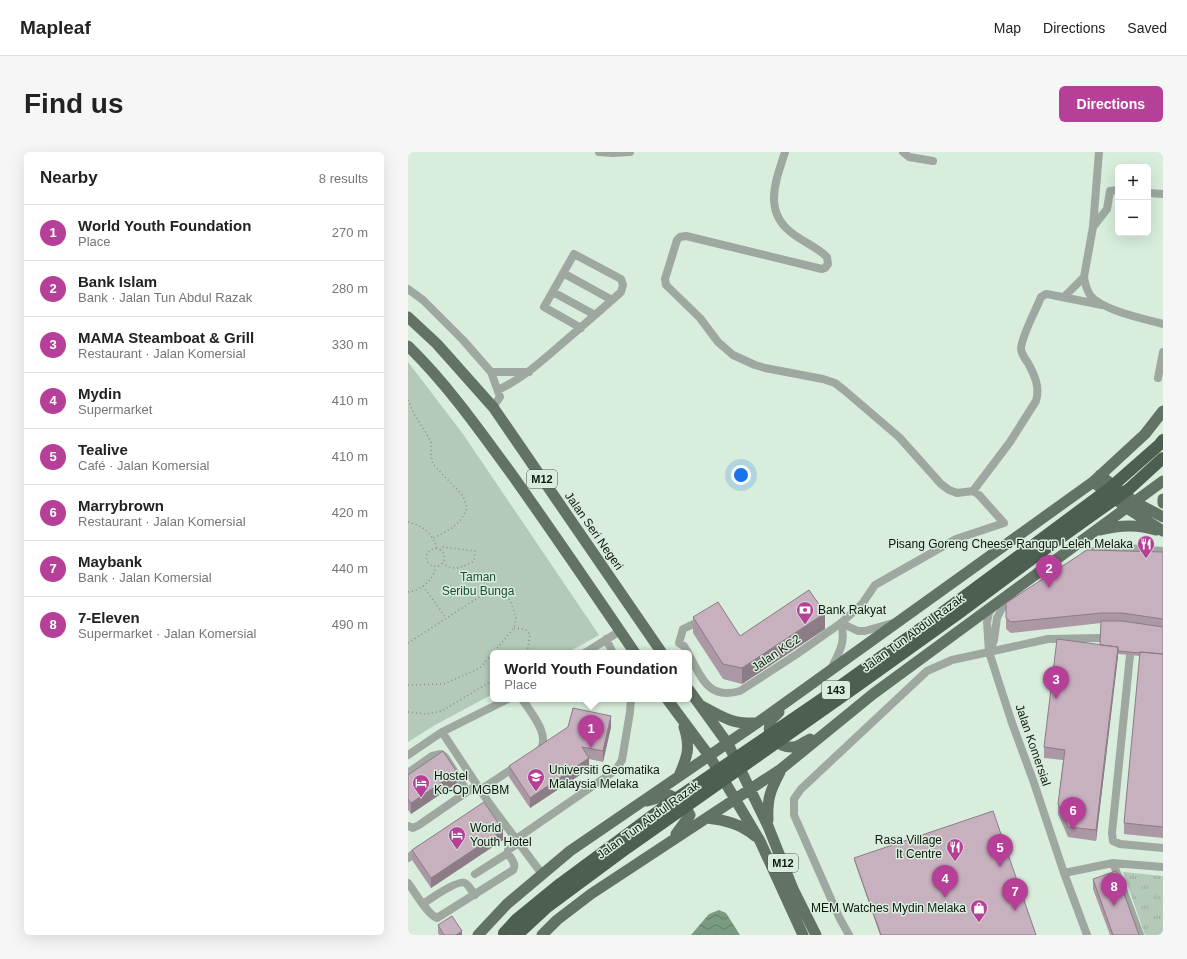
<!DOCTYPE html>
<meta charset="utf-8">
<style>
:root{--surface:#fff;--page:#f6f6f6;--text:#222;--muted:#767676;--line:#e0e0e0;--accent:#b64098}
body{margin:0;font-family:Arial,sans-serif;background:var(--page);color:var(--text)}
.controls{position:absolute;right:12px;top:12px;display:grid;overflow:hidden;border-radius:6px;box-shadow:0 4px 16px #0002}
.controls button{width:36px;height:36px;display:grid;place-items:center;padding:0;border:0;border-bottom:1px solid var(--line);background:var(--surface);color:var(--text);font:20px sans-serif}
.you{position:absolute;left:333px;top:323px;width:14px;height:14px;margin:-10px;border:3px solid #fff;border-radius:50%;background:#1a73e8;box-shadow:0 0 0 6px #1a73e833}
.badge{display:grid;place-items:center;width:26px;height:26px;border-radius:50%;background:var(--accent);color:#fff;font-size:13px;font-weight:700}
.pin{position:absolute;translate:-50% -33px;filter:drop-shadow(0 1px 2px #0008)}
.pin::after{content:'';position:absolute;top:21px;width:14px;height:12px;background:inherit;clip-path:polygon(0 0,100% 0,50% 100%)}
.popup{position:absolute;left:82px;top:498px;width:202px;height:52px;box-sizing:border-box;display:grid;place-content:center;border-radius:6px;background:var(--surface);filter:drop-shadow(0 1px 3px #0005);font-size:13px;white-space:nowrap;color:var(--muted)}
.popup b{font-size:15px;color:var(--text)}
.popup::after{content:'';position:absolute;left:50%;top:100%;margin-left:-8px;border:8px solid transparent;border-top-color:var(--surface)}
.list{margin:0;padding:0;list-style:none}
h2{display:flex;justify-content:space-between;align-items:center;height:52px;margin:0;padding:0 16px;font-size:17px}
h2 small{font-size:13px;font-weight:400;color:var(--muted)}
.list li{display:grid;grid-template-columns:26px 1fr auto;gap:12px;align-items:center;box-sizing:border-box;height:56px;padding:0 16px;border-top:1px solid var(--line)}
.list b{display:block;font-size:15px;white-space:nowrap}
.list p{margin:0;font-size:13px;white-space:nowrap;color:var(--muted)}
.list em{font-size:13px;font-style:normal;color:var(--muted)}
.map{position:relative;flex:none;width:755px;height:783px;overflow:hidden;border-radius:6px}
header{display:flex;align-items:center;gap:24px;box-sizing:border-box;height:56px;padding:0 20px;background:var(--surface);border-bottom:1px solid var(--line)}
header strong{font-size:19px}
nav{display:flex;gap:22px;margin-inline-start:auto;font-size:14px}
.intro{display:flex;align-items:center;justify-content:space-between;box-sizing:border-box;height:96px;padding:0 24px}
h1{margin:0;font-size:28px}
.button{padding:10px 18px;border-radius:6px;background:var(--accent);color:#fff;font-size:14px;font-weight:700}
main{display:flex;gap:24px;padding:0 24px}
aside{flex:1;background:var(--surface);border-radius:6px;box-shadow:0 4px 16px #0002}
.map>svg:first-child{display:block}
</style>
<header>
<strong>Mapleaf</strong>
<nav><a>Map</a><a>Directions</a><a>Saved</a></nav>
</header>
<div class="intro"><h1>Find us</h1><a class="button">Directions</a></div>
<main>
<aside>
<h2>Nearby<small>8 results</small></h2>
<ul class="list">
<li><span class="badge">1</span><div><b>World Youth Foundation</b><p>Place</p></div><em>270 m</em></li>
<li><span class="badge">2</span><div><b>Bank Islam</b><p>Bank · Jalan Tun Abdul Razak</p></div><em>280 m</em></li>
<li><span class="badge">3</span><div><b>MAMA Steamboat &amp; Grill</b><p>Restaurant · Jalan Komersial</p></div><em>330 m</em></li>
<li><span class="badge">4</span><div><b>Mydin</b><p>Supermarket</p></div><em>410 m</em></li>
<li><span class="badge">5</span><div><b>Tealive</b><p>Café · Jalan Komersial</p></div><em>410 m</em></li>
<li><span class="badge">6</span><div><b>Marrybrown</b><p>Restaurant · Jalan Komersial</p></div><em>420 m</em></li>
<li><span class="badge">7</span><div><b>Maybank</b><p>Bank · Jalan Komersial</p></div><em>440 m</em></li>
<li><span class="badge">8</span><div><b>7-Eleven</b><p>Supermarket · Jalan Komersial</p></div><em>490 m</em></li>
</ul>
</aside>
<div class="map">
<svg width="755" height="783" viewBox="0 0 755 783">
<defs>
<pattern id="grass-tufts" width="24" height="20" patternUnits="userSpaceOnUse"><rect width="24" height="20" fill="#b4c9b8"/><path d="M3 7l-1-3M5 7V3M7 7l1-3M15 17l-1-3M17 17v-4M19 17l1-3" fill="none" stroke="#9aac9d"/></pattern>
<pattern id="water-waves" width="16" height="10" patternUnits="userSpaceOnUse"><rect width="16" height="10" fill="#7a9b81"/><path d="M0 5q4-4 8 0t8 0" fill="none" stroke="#637d68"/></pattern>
</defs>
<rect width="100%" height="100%" fill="#d8eddc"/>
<path fill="url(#grass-tufts)" d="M715,720L755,724V783H737Z"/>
<path fill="#b4c9b8" d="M0,210L55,282L191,483L159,501H85V542L27,573L0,590Z"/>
<path fill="url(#water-waves)" d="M311,758L318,761L332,783H283L301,762Z"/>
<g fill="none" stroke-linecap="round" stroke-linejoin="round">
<path stroke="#839386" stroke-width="1.5" stroke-dasharray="1 3" stroke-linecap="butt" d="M0,248L7,264L17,279L23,290V304L25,312L55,344L59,356C53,373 40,379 25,386
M0,370C14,373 25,382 29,396C44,402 34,421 21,412C17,407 18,402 22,398L29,396
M32,398L35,395L67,399L66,409C55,415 45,420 35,411
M15,434L38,466
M0,440C14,438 25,428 28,415
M106,476L117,477L122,482L119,501
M0,491L82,438H91L102,448L108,465L106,476L85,501
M0,533L36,532L72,516L85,501
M0,560L18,562L34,559L85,528"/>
<path stroke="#9ea7a0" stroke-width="8" d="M191,0L205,1L222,0
M495,0L501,5L525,9
M691,0L685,75L676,125C677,132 679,138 682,143C693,158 737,167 755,172
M740,41L755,42
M685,75L699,57L702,39L710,38
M155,121L204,148
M0,137L15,148L55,188L83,220L92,245L85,255
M145,140L187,163
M656,145L676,125
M83,220H121
M750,226L755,200
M90,238C115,226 129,213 150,195C171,177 192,159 213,140L215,133L213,127L166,102L136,155L173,176
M565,339L602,290L628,249C632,235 627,224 620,211C617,207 614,203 613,197C613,185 628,158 633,145L638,142L644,143L694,153
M677,403C700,390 730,398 755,399
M584,456L581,461L579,470L581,500L604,571L625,628L656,721L679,783
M433,471L450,479H457L485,471
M198,487L205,501
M582,499L586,488L589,466L594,456L607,448
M177,501L212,479
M280,501L276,494L271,491L275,477L294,468
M281,503C294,526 300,548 332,539L389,502L433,471L454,452L467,433L548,387L596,371L571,343L565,339L549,341L541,338L533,332L491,285L436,238L427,231L415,227L357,216L347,213L325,203L310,190L292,166L258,133L257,127L269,88L272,85L278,84L414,117L417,116L420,112L419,105C410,96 398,91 388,84C354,62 367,31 377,0
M722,503L704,681L705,689L712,692L755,696
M423,517C432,499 438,490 433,471
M114,547C123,561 145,585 130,601
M34,580L81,651L134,722
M0,603L34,580L100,547
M0,621L24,604L33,602L37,605L59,639
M72,638L110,613
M0,674L5,676L11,673L69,633
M108,687L208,618L214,608L222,560L223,547
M0,706L12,697
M705,711L732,783
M656,721L705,711L755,715
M67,722L100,701
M0,731C7,740 19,762 29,766L105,718C109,712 103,707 100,701V698L111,691
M15,752C22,747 50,727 57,731C61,733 64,740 67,743
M441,783L431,765L386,663V647L393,637L519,519L544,508L640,487L692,486"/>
<path stroke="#627265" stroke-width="11" d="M0,165L29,192L85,255L254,501
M0,194C40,233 72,279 105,324C146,382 187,442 227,501
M692,323L727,350L755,365
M685,330L719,356L755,379
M755,347V351
M692,378C711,373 730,372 748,378
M281,538L320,592L360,674L385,737L408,783
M259,547L302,605L352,689L395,783
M294,554C316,566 324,572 349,571
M371,560C369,562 366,565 364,567C355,582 370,596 385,595C391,595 397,589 402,587
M271,624C279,605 283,596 276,575
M239,649L261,643L275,650L282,663L268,682
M299,666C317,668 333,672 347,684
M360,668C359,647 362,639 372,620
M70,783L99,752L162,699L349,571L685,330L737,282L755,259
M134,783L149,768L183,742L373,617L465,542L755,329"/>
<path stroke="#4d5f51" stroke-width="12" d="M96,781L108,768L152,732L256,655L414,547L515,475L702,336L751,293L755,288
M109,783L138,756L219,696L442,539L551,461L644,392L721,337L755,306"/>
</g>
<path fill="#ab98a4" d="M755,400V686L716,682V671L732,504L710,502L688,689L660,685L650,662V652L655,608L636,606V595L692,493L693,471L603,481L598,477V451Z
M285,465L332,484L417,477L334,532L315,527L285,481Z
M203,575L195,610L181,607V617L122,656L101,625V614Z
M0,623L49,631L3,662L0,658Z
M95,688L23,736L4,708V698Z
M446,706L628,783H472L446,708Z
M685,727L731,783H702L685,737Z
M30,773L54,783H31L30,781Z"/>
<path fill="#8b7c86" d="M417,461V477L334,532V516Z
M710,495V505L688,689V678Z
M203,564V575L195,610V599Z
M181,606V617L122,656V646Z
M49,620V631L3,662V651Z
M95,678V688L23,736V726Z
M54,779V783H48Z"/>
<path fill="#c7b1bf" stroke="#8b7c86" d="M679,398L755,400V467L714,461H693L603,470L598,466V451Z
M401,438L417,461L334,516L315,512L285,465L310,450L332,484Z
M693,469H714L755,475V502L732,500V501L710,499V495L692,493Z
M649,487L710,495L688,678L660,675L650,652L657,598L636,595Z
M732,500L755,502V675L716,671Z
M165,556L203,564L195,599L174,595L181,606L122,646L101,614L160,575Z
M35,599L49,620L3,651L0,647V623Z
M76,650L95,678L23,726L4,698Z
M585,659L628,783H473L446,706Z
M708,719L731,783H705L685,727Z
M44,764L54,779L48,783H36L30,773Z"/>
<defs>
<g id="restaurant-pin" transform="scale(0.9)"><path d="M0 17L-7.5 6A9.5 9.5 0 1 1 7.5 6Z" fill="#b64098" stroke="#d8eddc"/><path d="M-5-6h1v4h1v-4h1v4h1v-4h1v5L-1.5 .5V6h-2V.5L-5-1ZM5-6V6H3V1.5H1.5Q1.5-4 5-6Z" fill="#fff"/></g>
<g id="bank-pin" transform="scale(0.9)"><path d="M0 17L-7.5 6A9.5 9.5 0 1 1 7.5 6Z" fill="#b64098" stroke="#d8eddc"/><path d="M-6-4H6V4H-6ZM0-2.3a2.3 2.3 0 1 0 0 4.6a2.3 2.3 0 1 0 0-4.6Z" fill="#fff"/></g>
<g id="university-pin" transform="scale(0.9)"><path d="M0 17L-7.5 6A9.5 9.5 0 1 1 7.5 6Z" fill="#b64098" stroke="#d8eddc"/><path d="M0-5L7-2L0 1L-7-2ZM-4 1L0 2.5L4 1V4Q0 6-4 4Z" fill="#fff"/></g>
<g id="hotel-pin" transform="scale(0.9)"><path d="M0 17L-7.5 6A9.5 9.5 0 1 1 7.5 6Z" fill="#b64098" stroke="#d8eddc"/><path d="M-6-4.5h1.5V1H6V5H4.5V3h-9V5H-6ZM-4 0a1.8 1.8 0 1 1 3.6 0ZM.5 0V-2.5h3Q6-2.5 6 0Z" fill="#fff"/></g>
<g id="shop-pin" transform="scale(0.9)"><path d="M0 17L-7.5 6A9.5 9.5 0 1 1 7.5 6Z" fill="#b64098" stroke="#d8eddc"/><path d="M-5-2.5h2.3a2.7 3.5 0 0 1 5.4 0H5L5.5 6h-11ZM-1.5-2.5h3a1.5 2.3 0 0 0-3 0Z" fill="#fff"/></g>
</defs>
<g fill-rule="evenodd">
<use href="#restaurant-pin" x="738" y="392"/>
<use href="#bank-pin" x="397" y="458"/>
<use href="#university-pin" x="128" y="625"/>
<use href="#hotel-pin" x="13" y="631"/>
<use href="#hotel-pin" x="49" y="683"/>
<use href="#restaurant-pin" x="547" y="695"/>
<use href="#shop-pin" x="571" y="756"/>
</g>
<g text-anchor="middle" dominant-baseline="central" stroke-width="3" stroke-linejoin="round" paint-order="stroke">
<g fill="#d8eddc" stroke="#4c574e" stroke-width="1">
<rect x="119" y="318" width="30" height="18" rx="3"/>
<rect x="414" y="529" width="28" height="18" rx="3"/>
<rect x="360" y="702" width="30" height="18" rx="3"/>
</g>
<g font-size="11" font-weight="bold" fill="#101711">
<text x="134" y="327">M12</text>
<text x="428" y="538">143</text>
<text x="375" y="711">M12</text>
</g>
<g font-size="12" fill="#101711" stroke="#d8eddc">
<text transform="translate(186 379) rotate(55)">Jalan Seri Negeri</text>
<text transform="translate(505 481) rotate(-36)">Jalan Tun Abdul Razak</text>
<text transform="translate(368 501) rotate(-34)">Jalan KC2</text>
<text transform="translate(625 593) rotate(71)">Jalan Komersial</text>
<text transform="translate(240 668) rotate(-36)">Jalan Tun Abdul Razak</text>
</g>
<g font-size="12" fill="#101711" stroke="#d8eddc" text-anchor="start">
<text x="725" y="392" text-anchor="end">Pisang Goreng Cheese Rangup Leleh Melaka</text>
<text x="410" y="458">Bank Rakyat</text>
<text x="141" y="618">Universiti Geomatika<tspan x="141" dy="14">Malaysia Melaka</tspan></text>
<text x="26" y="624">Hostel<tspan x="26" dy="14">Ko-Op MGBM</tspan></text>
<text x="62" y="676">World<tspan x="62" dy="14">Youth Hotel</tspan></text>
<text x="534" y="688" text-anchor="end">Rasa Village<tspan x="534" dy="14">It Centre</tspan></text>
<text x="558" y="756" text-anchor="end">MEM Watches Mydin Melaka</text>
</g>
<g font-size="12" fill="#1b502c" stroke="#d8eddc">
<text x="70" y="425">Taman<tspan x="70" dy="14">Seribu Bunga</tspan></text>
</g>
</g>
</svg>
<div class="controls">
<button>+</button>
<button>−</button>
</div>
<div class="you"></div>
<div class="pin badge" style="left:183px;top:596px">1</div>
<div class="popup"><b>World Youth Foundation</b>Place</div>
<div class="pin badge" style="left:641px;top:436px">2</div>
<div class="pin badge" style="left:648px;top:547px">3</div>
<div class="pin badge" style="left:537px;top:746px">4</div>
<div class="pin badge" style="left:592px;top:715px">5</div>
<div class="pin badge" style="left:665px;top:678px">6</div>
<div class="pin badge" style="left:607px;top:759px">7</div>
<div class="pin badge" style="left:706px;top:754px">8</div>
</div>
</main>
